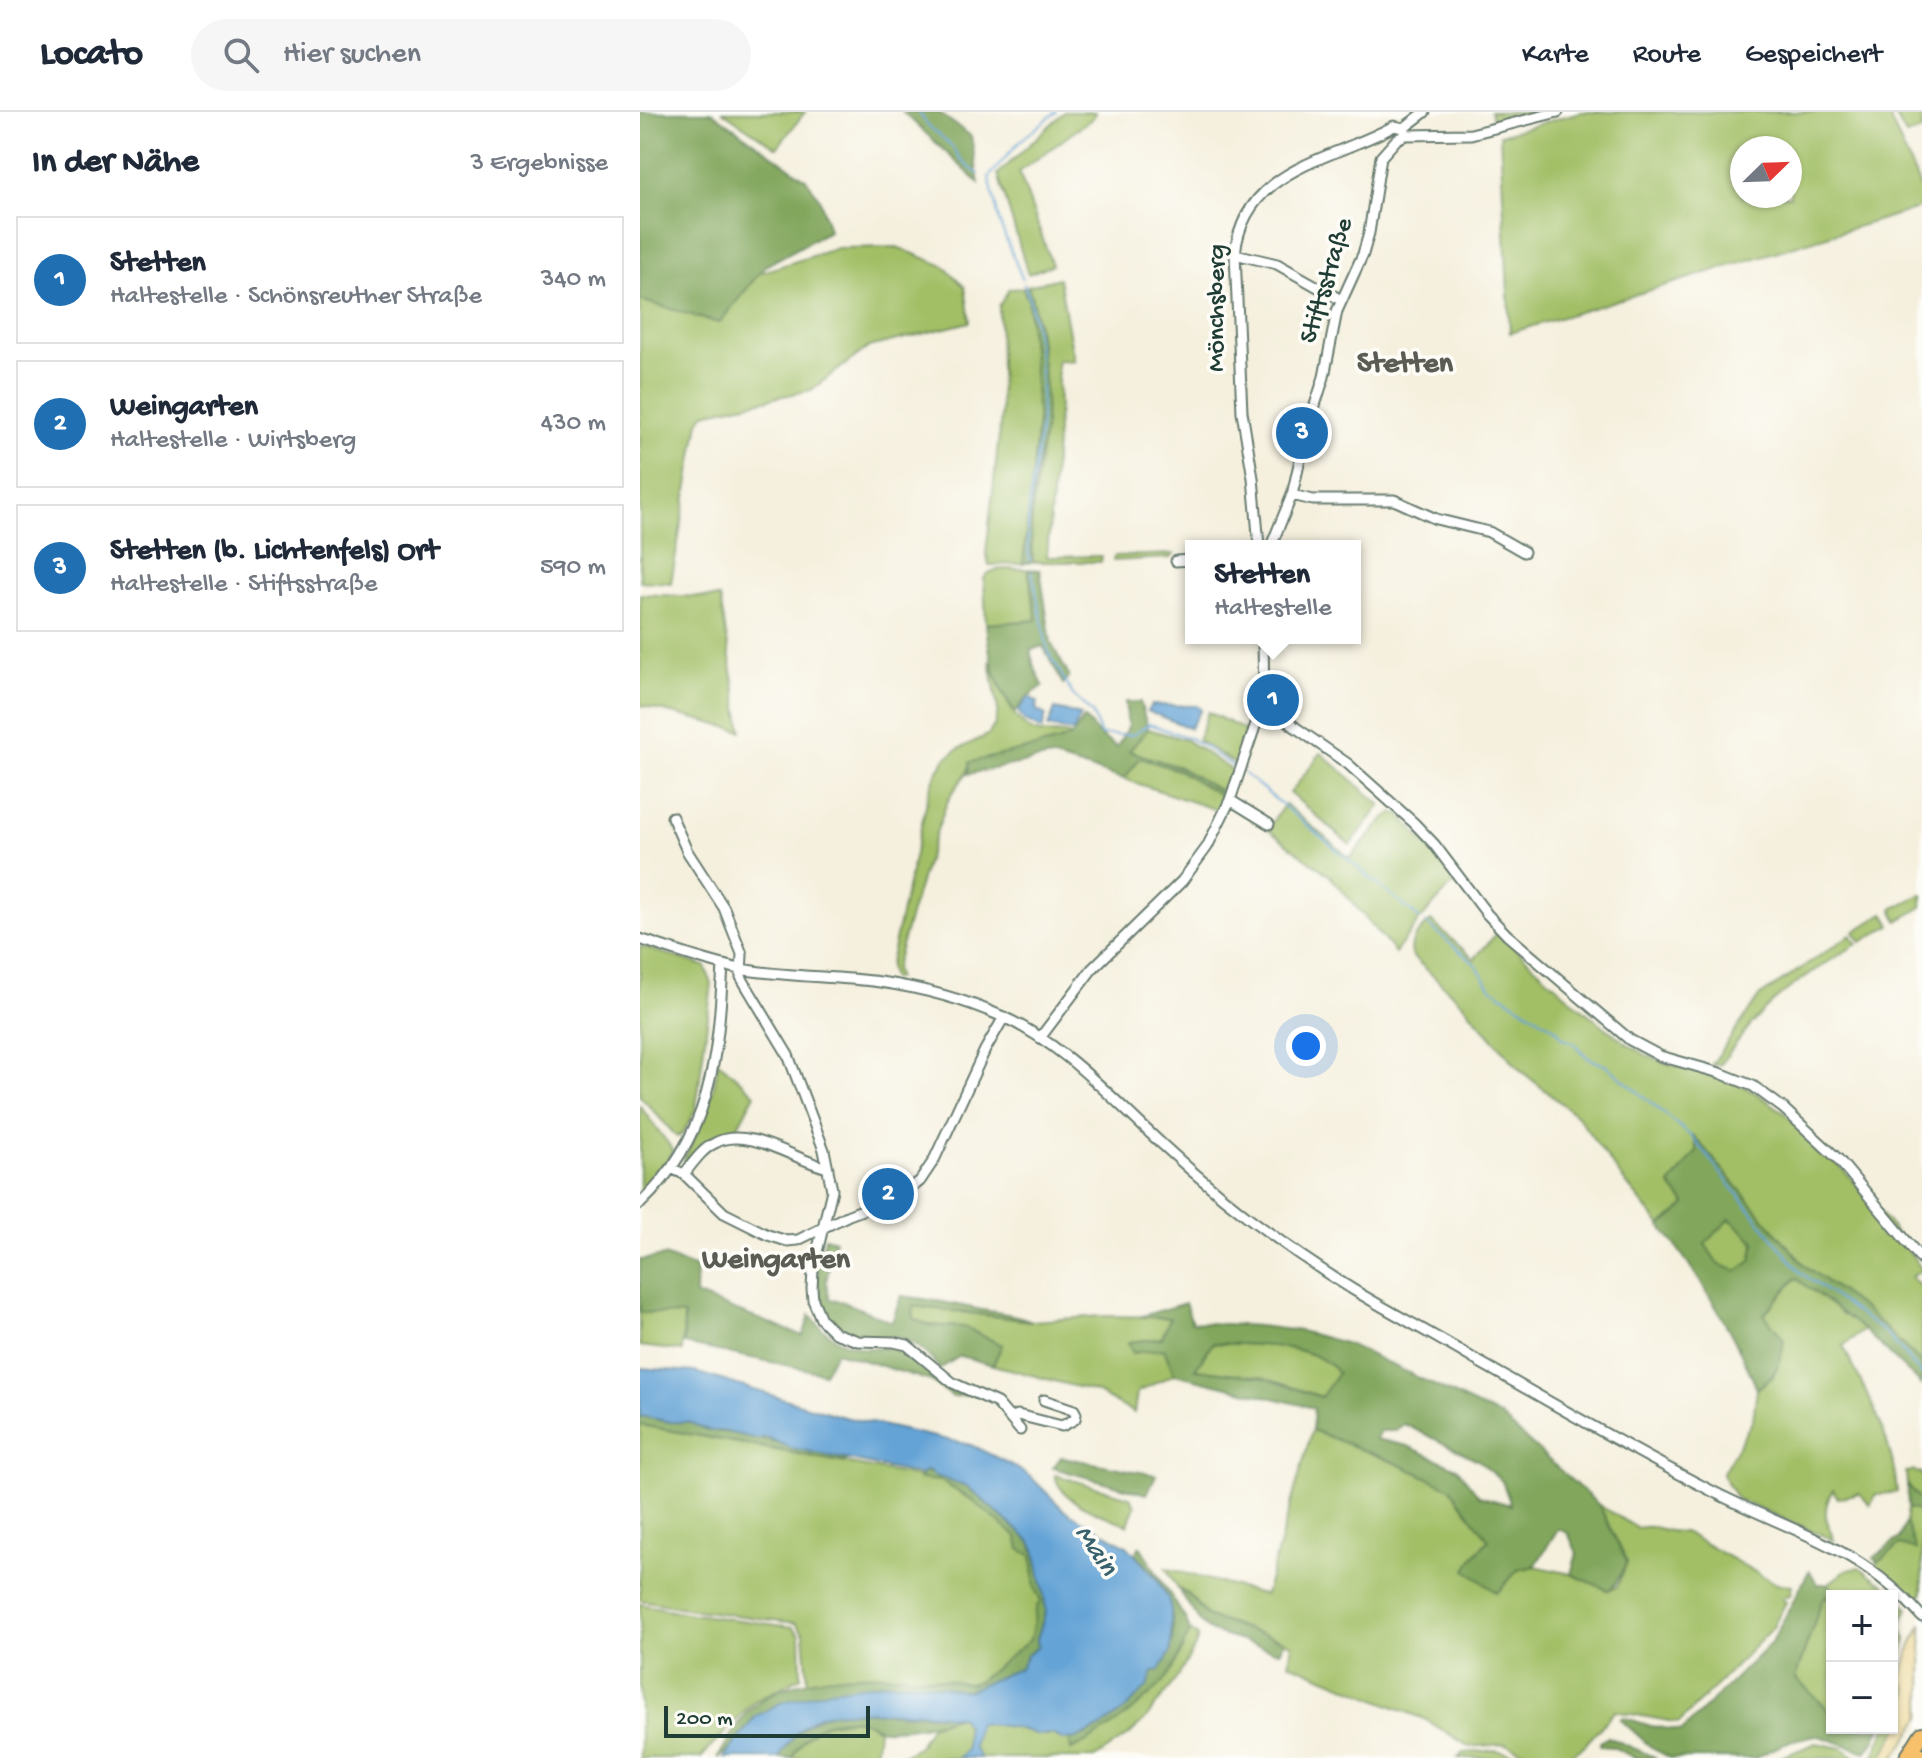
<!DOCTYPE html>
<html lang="de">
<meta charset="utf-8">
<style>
:root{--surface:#fff;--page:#f6f6f7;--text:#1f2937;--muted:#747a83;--line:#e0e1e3;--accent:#1f6fb2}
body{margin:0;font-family:"Gochi Hand",sans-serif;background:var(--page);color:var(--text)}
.controls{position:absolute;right:24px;bottom:24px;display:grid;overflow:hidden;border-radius:0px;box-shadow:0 2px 6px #0004}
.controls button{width:72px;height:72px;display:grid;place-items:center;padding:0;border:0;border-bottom:2px solid var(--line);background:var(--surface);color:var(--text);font:40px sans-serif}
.compass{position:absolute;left:1090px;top:24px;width:72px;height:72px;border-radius:50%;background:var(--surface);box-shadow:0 2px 6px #0004;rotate:67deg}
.scale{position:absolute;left:24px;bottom:20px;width:206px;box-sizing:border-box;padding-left:8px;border:4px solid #1f3d34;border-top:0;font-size:22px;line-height:28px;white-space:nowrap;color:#1f3d34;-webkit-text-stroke:6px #fdfcf7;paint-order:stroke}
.you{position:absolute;left:666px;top:934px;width:28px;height:28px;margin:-20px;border:6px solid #fff;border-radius:50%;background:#1a73e8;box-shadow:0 0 0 12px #1a73e833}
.badge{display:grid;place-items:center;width:52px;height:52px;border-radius:50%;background:var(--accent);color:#fff;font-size:26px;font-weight:700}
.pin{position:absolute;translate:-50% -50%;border:4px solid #fff;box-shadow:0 2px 8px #0006}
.popup{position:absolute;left:545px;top:428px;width:176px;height:104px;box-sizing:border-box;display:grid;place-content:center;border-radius:0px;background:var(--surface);filter:drop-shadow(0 2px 6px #0005);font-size:26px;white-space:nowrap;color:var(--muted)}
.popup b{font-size:30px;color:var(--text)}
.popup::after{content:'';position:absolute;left:50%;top:100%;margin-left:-16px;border:16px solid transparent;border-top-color:var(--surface)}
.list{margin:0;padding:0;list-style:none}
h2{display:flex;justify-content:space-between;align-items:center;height:104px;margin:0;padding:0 32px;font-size:34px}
h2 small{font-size:26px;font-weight:400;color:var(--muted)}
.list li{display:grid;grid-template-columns:52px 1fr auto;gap:24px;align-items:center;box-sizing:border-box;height:128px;margin:0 16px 16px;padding:0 16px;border:2px solid var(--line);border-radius:0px}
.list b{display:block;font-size:30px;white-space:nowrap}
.list p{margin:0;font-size:26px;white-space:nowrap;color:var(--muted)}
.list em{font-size:26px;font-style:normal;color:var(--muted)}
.icon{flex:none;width:44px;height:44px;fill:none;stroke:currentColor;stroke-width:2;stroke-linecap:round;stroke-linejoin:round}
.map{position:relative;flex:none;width:1282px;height:1646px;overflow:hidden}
header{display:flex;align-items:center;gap:48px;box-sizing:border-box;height:112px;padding:0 40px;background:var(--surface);border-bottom:2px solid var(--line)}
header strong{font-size:38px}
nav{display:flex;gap:44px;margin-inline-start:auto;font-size:28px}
.search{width:560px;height:72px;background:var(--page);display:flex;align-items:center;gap:20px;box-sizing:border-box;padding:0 28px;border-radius:44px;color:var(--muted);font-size:30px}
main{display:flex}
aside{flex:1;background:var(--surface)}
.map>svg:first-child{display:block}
</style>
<header>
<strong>Locato</strong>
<div class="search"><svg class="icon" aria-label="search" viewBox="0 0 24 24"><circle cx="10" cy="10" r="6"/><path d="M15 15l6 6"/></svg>Hier suchen</div>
<nav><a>Karte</a><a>Route</a><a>Gespeichert</a></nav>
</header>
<main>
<aside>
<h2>In der Nähe<small>3 Ergebnisse</small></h2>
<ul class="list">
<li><span class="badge">1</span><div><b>Stetten</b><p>Haltestelle · Schönsreuther Straße</p></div><em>340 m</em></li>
<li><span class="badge">2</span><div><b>Weingarten</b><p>Haltestelle · Wirtsberg</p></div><em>430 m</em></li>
<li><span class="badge">3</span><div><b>Stetten (b. Lichtenfels) Ort</b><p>Haltestelle · Stiftsstraße</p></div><em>590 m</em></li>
</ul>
</aside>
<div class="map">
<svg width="1282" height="1646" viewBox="0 0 1282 1646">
<rect width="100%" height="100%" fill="#fdfcf7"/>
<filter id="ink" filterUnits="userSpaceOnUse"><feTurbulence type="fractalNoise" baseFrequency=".0125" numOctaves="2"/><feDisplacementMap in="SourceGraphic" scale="16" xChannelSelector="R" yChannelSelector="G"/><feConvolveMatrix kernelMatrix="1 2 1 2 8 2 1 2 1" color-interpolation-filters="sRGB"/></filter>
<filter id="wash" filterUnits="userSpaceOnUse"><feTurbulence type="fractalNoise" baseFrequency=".006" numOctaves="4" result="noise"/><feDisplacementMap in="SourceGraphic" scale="32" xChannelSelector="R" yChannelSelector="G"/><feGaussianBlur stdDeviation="1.8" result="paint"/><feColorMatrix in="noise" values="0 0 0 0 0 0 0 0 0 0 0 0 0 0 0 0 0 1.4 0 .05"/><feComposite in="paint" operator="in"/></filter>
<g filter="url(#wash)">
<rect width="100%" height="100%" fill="#f5f0de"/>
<path fill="#a2bf66" stroke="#607e4d" stroke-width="2" fill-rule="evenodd" d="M83,0H165L137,36Z
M424,0H455L453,6L379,60L412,153L388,162L358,62Z
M850,0H895L855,13Z
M940,0H1247L1282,79V95L870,221L860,23ZM1150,36V84H1102V36Z
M1253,0H1282V19L1266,23Z
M257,135L304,154L325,175L330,210L229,235L171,278L65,301L59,310L31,471L0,469V188L79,211L119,161L197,136Z
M419,166L434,249L417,248L419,293L407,445L462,444L461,450H393C386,405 400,360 404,315C408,282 399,205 388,174Z
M383,176L388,188L398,310L385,435L383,452L349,453L346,441L361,305L359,194L369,177Z
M534,442L531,446L473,449L474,444Z
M388,457L397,508L346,512L344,466C351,453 374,458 388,457Z
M0,482L80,486L102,619L0,593Z
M350,549C357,570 375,618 400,621C412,622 420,620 432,624L417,630L331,651C327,666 313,675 306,693C287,744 272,796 257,848L255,857L257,866L252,867L249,855L289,680L297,660L306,646L318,637L348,623L355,612L358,598Z
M568,600L609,620L598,654L558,628Z
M508,617L546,628L593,659L580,679L539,655L489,639Z
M681,641L741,693L710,733L650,681Z
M500,646L538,658L580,683L579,699L484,667Z
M645,692L710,746L746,705L753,701L760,702L814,766L813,772L779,809L755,841L690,764L627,717Z
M1282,782V795L1258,809L1252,797Z
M1244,801L1251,813L1221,830L1214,820Z
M791,809L834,847L858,820C900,859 949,907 997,938C1028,957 1067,958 1100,973C1159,998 1247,1103 1282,1158L1271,1165L1282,1176V1252L1227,1199L1165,1154L1054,1025L1057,1039L1030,1073L1047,1093L1021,1114L981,1065L937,1004L880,958L823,892L773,845C766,829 780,819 791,809Z
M1210,823L1217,832C1182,854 1143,876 1116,907C1103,921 1092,937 1081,952L1071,954L1119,885Z
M0,834L65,854L72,872L56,997L43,1022L37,1025L0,984Z
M78,949L115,982L93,1023L75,1026L46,1053L44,1047C60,1016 75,984 78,949Z
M0,994L33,1038L22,1057L0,1080Z
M1090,1106L1115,1130L1111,1149L1097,1160L1078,1152L1064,1132Z
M1156,1166L1224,1218L1203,1234C1227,1282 1253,1325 1257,1380L1236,1383L1230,1393L1219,1381L1198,1386L1193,1378C1181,1397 1186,1410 1194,1428L1097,1387L1082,1362L1113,1308L1117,1277L1133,1265L1144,1228L1124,1202Z
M273,1194L392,1209L463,1204L530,1205L522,1226L489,1230L493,1241L524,1237L534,1262L497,1280L494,1301L456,1280L353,1253L362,1233L324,1215L288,1213L274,1207Z
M0,1200L44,1203L42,1239L0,1234Z
M573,1231C611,1233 672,1229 698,1261L682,1285L621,1265L555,1257Z
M0,1313L301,1369L348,1399L377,1425L392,1444L395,1476L401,1490L397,1494L390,1528L339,1569C323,1575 306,1567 289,1565C248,1562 208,1565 168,1570L164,1522L156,1511L56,1498L0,1488Z
M672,1318L756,1351L811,1376L849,1428L834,1444L878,1458L895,1454L931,1462L968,1478L977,1475L987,1450L959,1393L997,1416C1020,1411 1022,1422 1044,1420L1137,1472L1152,1473L1150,1483L1141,1486L1146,1490L1132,1517L1039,1611L975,1599L944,1634L927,1645L900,1646L865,1632L830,1635L786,1608L649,1551L652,1532L568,1505L549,1483L538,1477L526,1456L625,1483Z
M1273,1359L1282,1362V1390L1267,1372L1266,1360Z
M415,1363L490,1385L495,1393L488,1413C463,1402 421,1392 415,1363Z
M1268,1396L1282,1400V1483L1273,1485L1238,1455L1237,1451L1269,1424L1266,1410Z
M1219,1455L1247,1475L1268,1496L1260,1514L1266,1527L1252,1579V1484H1197L1188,1472L1205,1459Z
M1186,1484L1192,1490V1601L1155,1566L1182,1489Z
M0,1492L52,1502L153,1515L160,1523L161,1565L113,1590L61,1646H0Z
M550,1519L558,1524L555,1535L539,1563L504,1609L489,1623L455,1646H340L333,1635L338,1611L373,1615L399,1623L412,1622L430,1628L431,1638C465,1622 497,1596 523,1570C535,1557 542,1534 550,1519Z
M1261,1566L1268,1577L1264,1606L1242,1646H1233L1246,1616H1252V1596Z
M317,1604L324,1609L326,1620V1638L318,1646H258L279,1634L290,1614Z
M222,1607L238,1617L235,1646H152C170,1611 186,1610 222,1607Z
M1176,1631L1202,1636L1217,1646H1139Z
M856,1638L887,1646H818L824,1641Z"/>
<path fill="#81a65b" stroke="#507248" stroke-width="2" fill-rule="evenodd" d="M0,0H72L166,67L180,87L189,119L125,154L79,211L0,188Z
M263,0H298L331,24L339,71Z
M388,174C399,205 408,282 405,315C403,331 398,348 395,364C391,391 390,423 393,450L383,452L398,310L388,188L383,176Z
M388,457L400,458L411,531L429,564L423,572L403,534L391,538L393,552L403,574L389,584L375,600C355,572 349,545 346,512L397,508Z
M485,590H500L508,617L489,639L539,655L580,679L578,682L538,658L500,646L484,667L411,645L328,662L330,650L417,630L432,624L444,606L460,624L477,635L488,615Z
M1053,1023L1165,1154L1227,1199L1282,1252V1273L1224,1218L1156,1166L1124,1202L1144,1228C1141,1252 1136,1263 1117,1277C1093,1218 1060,1165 1021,1114L1046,1093L1030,1073L1057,1039ZM1090,1107L1115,1130L1111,1149L1097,1159L1078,1152L1065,1132Z
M185,1125L195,1128L186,1170L190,1187L204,1190L252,1210L261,1184C287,1187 311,1191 337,1197C356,1201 374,1201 392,1209L273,1194L274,1207L288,1213L324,1215L362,1233L353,1253L320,1244L300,1257C291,1246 279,1233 266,1228C253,1222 237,1228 222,1225C163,1215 175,1168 185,1125Z
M24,1144L56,1156L55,1183L163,1224L170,1203L182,1217L202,1230L222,1236H260L272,1242L303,1269L326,1283L313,1285L291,1269L196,1240L184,1261L44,1232V1203L0,1200V1148Z
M545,1191L552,1210L619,1214L660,1219L708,1232L861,1305L959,1393L987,1450L974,1474L968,1478L931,1462L937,1441L928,1421L918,1417L895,1454L878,1458L857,1481L826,1458L834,1444L849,1428L810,1376L756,1351L672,1318L674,1296L534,1262L524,1237L492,1241L488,1230L522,1226L530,1206L499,1205ZM573,1231C610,1233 673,1229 698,1261L681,1285L621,1265L555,1257ZM764,1312L838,1348L862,1369L871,1393L839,1384L817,1356L768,1334L736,1327L740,1319H754Z
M0,1304C11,1305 20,1309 31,1310C37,1311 44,1309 50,1311C58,1313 65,1319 73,1319C119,1323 162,1338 208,1347L205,1350L0,1313Z
M421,1345L516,1363L507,1382L413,1356Z
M285,1359L327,1375L391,1430L401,1463L406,1499L397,1526L398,1535L387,1543L381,1556L327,1579L116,1604L87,1640L78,1646C90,1626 98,1606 117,1591C171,1552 269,1561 330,1572L339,1569L390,1528L397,1494L401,1490L395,1476L392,1444L380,1437L377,1425L332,1388L301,1369L278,1367Z
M1267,1372L1282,1390V1400L1268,1396Z
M1266,1410L1276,1438L1260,1433L1237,1450L1234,1446L1259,1426Z
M500,1434L546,1508L550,1519C542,1534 535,1558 523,1570C497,1597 465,1622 431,1638L430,1628C464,1621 496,1589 513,1560L518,1559C523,1550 531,1539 532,1529C537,1498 521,1461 495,1443Z
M1169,1459L1178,1472H1188L1197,1484H1192V1490L1186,1484L1182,1489L1155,1566L1192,1601V1616H1240L1233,1632L1226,1640L1176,1623L1150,1629L1115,1646H1031L1013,1637L980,1607L983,1605L1011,1614L1042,1619L1132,1530Z
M538,1477L549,1483L568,1505L645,1529L639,1540L572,1520L560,1510Z
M205,1599L317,1604C293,1613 268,1618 242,1617C233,1616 227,1608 219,1608C188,1604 166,1619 152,1646H139C154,1620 174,1601 205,1599Z
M968,1625L1016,1646H995L973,1635L960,1634V1630Z"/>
<path fill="#eeda9e" stroke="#868c69" stroke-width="2" d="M1282,1513V1604L1254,1646H1242L1264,1606L1268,1577L1261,1566L1273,1528Z"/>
<path fill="#64a3d6" stroke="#427085" stroke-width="2" d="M389,585L398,590L396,598L406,603L402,618L384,608L378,599Z
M511,593L557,594L561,598L550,616L507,599Z
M415,597L441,603L433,620L408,615Z
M0,1256L55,1260L204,1305L331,1333L372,1353L392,1366L424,1398L487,1434L516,1466L528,1486L531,1497V1540L520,1558L513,1560L507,1575L485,1598L461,1615L436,1627L424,1628L412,1622L399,1623L373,1615L338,1611L333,1635L340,1646H318L326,1638V1613L320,1605C297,1601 194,1595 177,1605C160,1614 148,1630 139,1646H84L116,1604L140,1591L191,1578L243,1571H281L327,1579L380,1556L387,1543L398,1535L397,1527L406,1499L404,1484L395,1437L391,1430L328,1375L293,1363L290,1359H285L281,1363L272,1361L148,1335L127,1325L117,1327L83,1319H71L48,1310H32L0,1304Z"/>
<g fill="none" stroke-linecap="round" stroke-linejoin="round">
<path stroke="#64a3d6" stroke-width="2" d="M279,0C288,18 299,20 311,34C322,48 323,52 339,62
M382,166L360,112L349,65L380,29L416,0
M384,172C398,206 404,282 400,319C395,359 383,409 390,448
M392,459L408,539L433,583L452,601L461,623H492L509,612L552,627L596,656
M605,662L780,807
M786,811L836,853L851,876L916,917L923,926L935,932L948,946L967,954L1052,1025L1161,1161L1247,1222L1282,1263"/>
</g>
</g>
<g filter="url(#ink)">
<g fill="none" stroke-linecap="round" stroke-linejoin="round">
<g stroke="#6a7c70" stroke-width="13">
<path id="minor" d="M764,16L785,0
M595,142L637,152L701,188
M652,383L673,388H754L796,407L849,420L884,440
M619,434L613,366L602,300L595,142C604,55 694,48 754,14L764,16L766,23
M631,434L652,383L666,321L684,265L697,199L723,142L729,121L741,45L757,27L766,23L831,22L918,0
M536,449L551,448
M624,588L655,615L708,652L774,711L794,732L847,802L867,823L990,928L1020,944L1080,961L1113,974L1143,996L1198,1047L1282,1148
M590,688L629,712
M32,705L47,739L84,796L102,842L101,865L148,943L184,1038L192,1078L173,1157L172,1177L173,1188L181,1207L195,1221L218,1229L254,1230L267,1233L313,1271L357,1291L380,1318
M0,827C33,838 66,850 100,857C146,865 194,864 240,870C281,876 323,887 361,904C425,932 472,987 523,1033C581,1087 644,1135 712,1177C752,1201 794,1223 834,1247C912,1291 988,1336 1068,1377C1148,1419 1220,1433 1282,1505
M400,926L452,857L542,769L567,735L590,688L624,588L623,526
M33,1057L44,1062L84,1101L128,1123L147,1129L158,1128L209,1103L262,1083L280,1069L294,1048L345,938L364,905
M44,1062C53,1051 62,1037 75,1031C108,1013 156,1049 188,1056
M0,1092C71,1025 78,945 83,853
M371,1305L378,1303L422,1314L435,1307L436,1302L434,1298L404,1288"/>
</g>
<g stroke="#6a7c70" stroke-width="18">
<path id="highway" d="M1267,1646L1282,1622
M1280,1646L1282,1643"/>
</g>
<use href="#minor" stroke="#fff" stroke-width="9"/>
<use href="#highway" stroke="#f7c06b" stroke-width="14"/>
</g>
</g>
<g text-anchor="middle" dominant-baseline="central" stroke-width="7" stroke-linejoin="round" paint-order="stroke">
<g font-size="26" fill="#1f3d34" stroke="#fdfcf7">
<text transform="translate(688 169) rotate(-73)">Stiftsstraße</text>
<text transform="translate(578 196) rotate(-90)">Mönchsberg</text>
</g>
<g font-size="28" font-style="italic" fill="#37616d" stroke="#fdfcf7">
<text transform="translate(455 1439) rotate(56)">Main</text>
</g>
<g font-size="30" font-weight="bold" fill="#5b5d54" stroke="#fdfcf7">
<text x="765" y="253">Stetten</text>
<text x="136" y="1149">Weingarten</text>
</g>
</g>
</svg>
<div class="controls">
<button>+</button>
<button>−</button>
</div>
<svg class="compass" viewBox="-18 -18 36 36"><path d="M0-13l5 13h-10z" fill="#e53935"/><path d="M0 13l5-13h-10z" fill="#747a83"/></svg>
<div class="scale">200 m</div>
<div class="you"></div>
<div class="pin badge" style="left:633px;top:588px">1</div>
<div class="popup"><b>Stetten</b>Haltestelle</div>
<div class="pin badge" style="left:248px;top:1082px">2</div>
<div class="pin badge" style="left:662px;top:321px">3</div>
</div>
</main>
